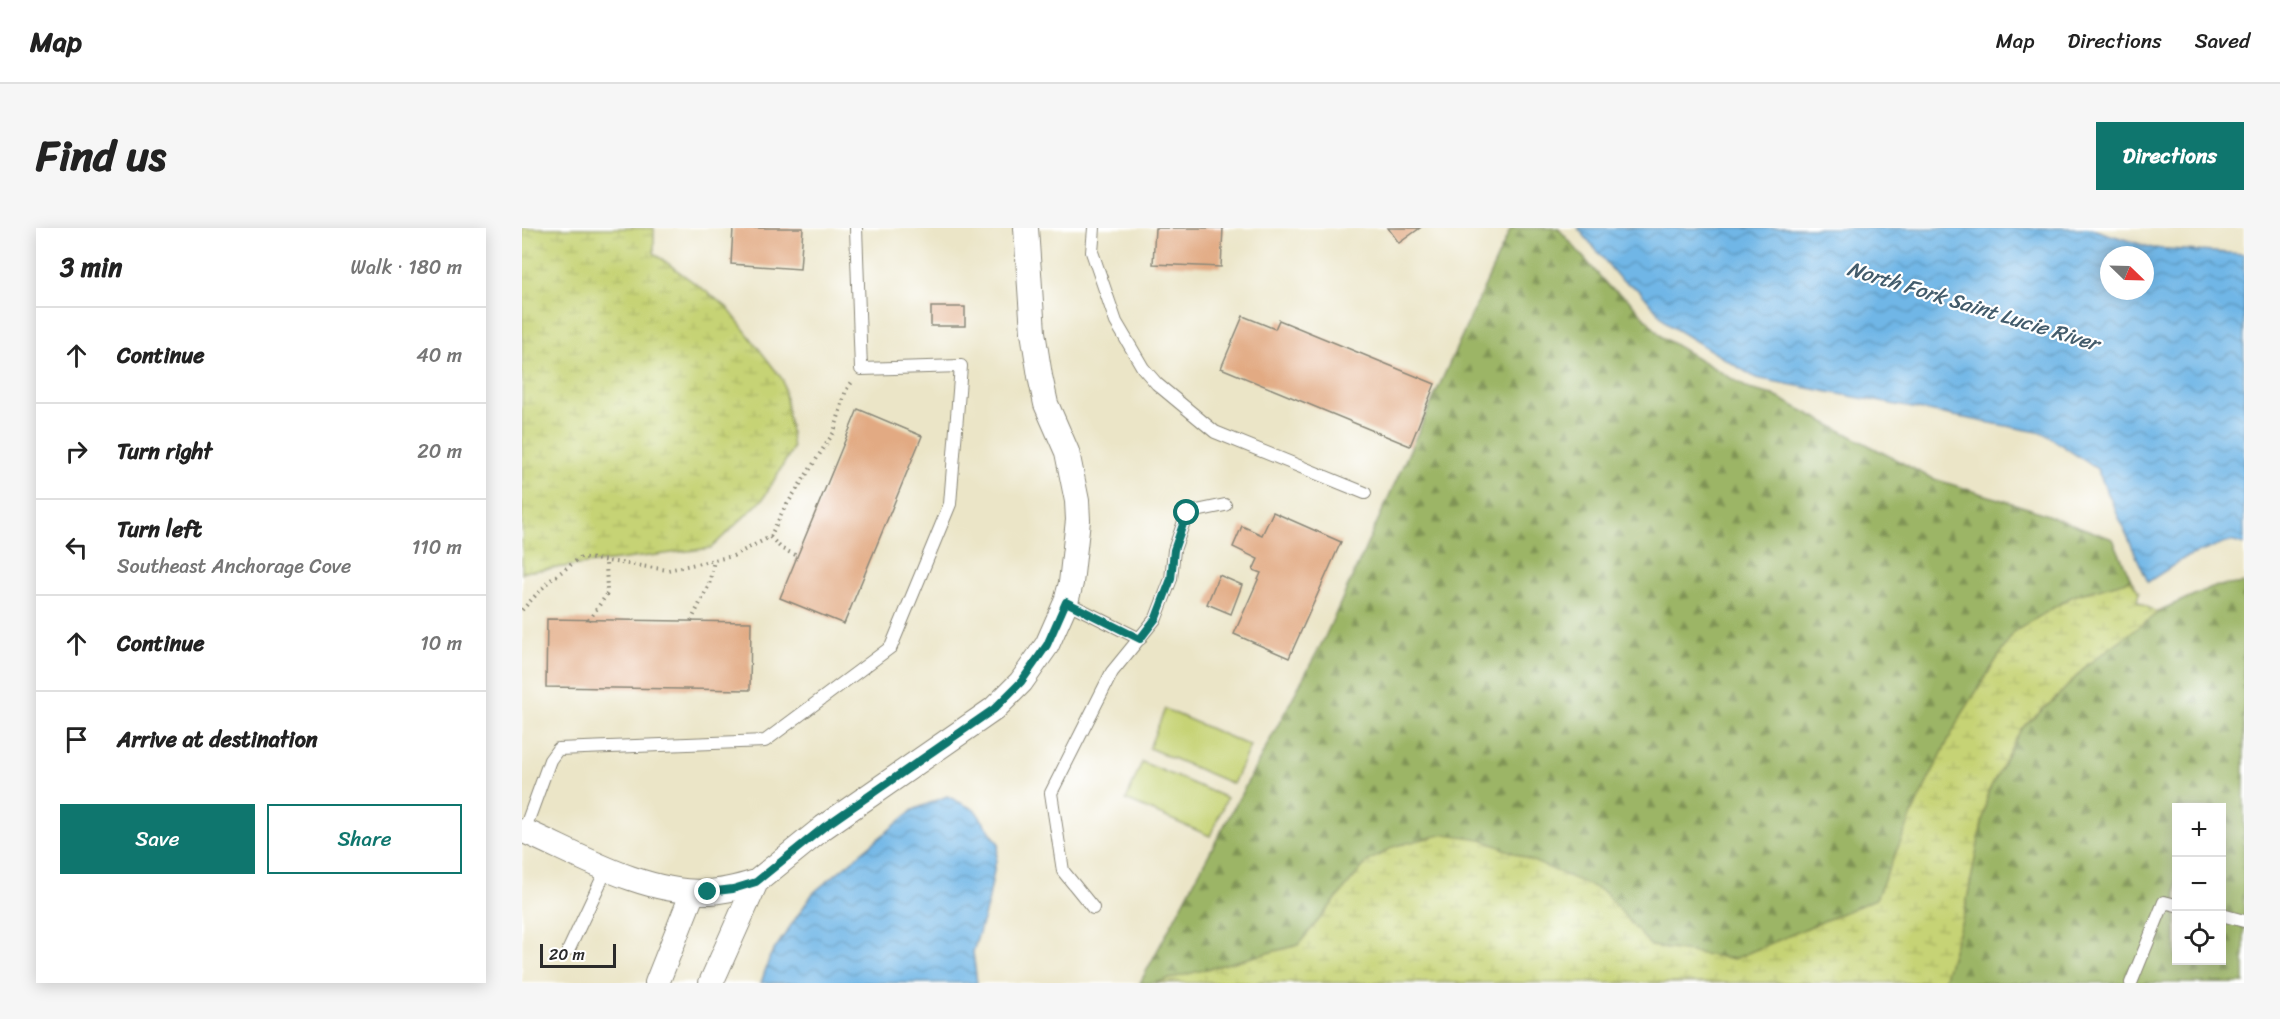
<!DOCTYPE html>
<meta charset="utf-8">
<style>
:root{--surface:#fff;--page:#f6f6f6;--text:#222;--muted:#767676;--line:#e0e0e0;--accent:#0f766e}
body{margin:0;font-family:Sriracha,sans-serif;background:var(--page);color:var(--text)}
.controls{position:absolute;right:18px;bottom:18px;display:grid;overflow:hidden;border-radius:0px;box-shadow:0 3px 15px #0003}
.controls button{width:54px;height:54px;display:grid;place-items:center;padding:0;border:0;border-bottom:2px solid var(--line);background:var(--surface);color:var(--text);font:30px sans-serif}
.compass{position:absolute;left:1578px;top:18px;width:54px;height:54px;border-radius:50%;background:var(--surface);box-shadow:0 3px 15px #0003;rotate:113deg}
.scale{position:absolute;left:18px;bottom:15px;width:76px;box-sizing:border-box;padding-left:6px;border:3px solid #2b2b2b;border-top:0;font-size:16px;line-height:21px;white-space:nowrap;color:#2b2b2b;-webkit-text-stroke:4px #fff;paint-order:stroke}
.stop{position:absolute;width:18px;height:18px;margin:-14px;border:4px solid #0f766e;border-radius:50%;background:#fff}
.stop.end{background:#0f766e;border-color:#fff;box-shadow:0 2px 6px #0008}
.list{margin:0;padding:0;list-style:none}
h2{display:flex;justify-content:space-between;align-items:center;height:78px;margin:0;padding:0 24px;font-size:26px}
h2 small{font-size:20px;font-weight:400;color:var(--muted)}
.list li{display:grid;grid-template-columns:39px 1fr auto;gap:18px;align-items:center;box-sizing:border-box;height:96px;padding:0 24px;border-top:2px solid var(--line)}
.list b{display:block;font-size:22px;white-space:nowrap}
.list p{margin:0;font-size:20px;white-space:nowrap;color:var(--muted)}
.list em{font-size:20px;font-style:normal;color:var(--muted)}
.actions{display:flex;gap:12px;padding:18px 24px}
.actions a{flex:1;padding:14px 0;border:2px solid var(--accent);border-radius:0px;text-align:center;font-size:21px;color:var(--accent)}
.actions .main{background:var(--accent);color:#fff}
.icon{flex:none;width:33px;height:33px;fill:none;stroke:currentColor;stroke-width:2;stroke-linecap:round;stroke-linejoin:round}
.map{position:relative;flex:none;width:1722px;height:755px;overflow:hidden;border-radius:0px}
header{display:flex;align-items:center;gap:36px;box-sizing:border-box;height:84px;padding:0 30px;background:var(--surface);border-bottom:2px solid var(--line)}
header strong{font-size:28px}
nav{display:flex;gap:33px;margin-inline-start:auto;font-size:21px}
.intro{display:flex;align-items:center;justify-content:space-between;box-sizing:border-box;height:144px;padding:0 36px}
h1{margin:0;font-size:42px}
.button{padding:15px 27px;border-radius:0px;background:var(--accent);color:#fff;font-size:21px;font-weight:700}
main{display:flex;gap:36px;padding:0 36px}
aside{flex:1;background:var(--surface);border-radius:0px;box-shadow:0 3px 15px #0003}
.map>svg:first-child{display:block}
</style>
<header>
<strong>Map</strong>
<nav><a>Map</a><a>Directions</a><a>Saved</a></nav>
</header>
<div class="intro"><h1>Find us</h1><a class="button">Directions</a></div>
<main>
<aside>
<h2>3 min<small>Walk · 180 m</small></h2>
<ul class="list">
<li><svg class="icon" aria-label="ahead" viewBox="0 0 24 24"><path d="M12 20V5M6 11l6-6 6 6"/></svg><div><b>Continue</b></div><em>40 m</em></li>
<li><svg class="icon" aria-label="right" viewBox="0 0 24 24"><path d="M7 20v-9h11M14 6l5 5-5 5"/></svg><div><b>Turn right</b></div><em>20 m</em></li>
<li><svg class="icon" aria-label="left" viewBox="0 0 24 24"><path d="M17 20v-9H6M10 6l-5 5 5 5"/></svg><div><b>Turn left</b><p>Southeast Anchorage Cove</p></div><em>110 m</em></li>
<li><svg class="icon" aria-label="ahead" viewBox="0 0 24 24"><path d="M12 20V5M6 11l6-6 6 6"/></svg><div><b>Continue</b></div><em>10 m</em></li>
<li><svg class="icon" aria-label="arrive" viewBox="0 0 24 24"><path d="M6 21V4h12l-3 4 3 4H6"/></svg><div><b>Arrive at destination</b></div></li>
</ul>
<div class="actions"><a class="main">Save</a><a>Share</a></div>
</aside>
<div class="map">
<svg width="1722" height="755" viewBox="0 0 1722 755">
<defs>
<pattern id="forest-firs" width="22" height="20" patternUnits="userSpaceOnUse" patternTransform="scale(1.5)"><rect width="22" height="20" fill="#9cb566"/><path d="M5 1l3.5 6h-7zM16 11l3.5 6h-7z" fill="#7f9354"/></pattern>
<pattern id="wetland-marsh" width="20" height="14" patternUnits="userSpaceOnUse" patternTransform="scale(1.5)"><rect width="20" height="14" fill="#c6d375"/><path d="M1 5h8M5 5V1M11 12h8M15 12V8" fill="none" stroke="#aab565"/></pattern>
<pattern id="water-waves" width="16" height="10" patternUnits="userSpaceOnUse" patternTransform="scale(1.5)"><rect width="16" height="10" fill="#6fb6e6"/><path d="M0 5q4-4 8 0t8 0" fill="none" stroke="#5b94bb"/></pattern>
</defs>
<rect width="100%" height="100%" fill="#fff"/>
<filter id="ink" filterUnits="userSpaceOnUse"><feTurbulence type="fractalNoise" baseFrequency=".0167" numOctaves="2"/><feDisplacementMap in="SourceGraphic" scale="12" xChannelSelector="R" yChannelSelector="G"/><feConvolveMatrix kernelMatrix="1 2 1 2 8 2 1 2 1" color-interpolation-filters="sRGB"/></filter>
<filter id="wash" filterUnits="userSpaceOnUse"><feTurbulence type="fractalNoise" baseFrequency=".008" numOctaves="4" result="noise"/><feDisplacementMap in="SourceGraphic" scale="24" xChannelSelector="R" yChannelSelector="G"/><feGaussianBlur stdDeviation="1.35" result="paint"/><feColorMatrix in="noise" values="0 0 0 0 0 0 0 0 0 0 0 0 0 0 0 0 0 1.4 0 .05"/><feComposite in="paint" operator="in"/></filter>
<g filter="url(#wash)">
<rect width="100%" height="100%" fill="#ebe5c7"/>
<path fill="#c6d375" stroke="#787f50" stroke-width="1.5" d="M643,481L728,518L711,556L627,520Z
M620,534L705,570L688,608L604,572Z"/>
<path fill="url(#forest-firs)" stroke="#647048" stroke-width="1.5" fill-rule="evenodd" d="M989,0H1036L1087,59L1107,72L1140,109L1227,161L1251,167L1409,250L1509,281L1591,311L1609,352L1551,368L1492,404L1437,491L1396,573L1354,671L1212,731L1129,718L1080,663L845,634L776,717L693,740L632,755H618L802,411Z
M1722,355V755H1421L1443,682L1466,564L1499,501L1536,468L1566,436L1641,381L1690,359ZM1654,580H1700V732H1654Z"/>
<path fill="url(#wetland-marsh)" stroke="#787f50" stroke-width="1.5" d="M0,0H132V25L205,79L261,152L271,220L241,271L189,320L2,344L0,346Z
M1609,352L1617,364L1615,373L1634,384L1641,381L1566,436L1536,468L1499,501L1466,564L1443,682L1421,755H632L776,717L845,634L873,618L923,606L959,611L1081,663L1129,718L1212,731L1354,671L1396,573L1437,491L1492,404L1551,368Z"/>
<path fill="url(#water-waves)" stroke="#4d7088" stroke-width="1.5" fill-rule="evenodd" d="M1056,0H1567L1630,20L1722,26V317L1709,313L1664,329L1626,354L1575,241L1521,205L1234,150L1147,97L1117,62L1098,51ZM1587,27H1623V63H1587Z
M425,568L453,582L477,616L466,675L451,724L455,755H239L248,728L291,665L391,582Z"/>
<g id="blocks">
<path fill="#e2aa83" d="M211,0H281L278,41L209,36Z
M633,0H701L699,39L631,36Z
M866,0H898L877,15Z
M409,79H443V98H409Z
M721,88L753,101L757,92L913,156L888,218L699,140Z
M336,181L400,208L322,396L258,370Z
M751,284L819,314L767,430L712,406L739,345L731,342L736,331L711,319L720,298L740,307Z
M697,347L720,357L709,386L685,376Z
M25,391L229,394L228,462L24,459Z"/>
</g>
</g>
<g filter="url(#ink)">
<use href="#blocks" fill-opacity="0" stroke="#8b8879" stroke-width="1.5"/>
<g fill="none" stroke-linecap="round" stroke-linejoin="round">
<g stroke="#8b8879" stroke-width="14">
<path id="service" d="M572,0L570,24L594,94L621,140L635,156L693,204L843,265
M544,374L618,411
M1,606L28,532L36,521L243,513L369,419L428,276L439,138L339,141L334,0
M571,680L541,643L529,565L590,444L634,390L649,351L652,322L665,285L703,277
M1700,687L1722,693
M47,721L85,640
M1609,755L1642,674L1654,677"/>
</g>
<g stroke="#8b8879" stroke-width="26">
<path id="minor" d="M2,603C59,628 120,665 184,664C201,664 218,659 234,654
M135,755L171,664
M189,755L234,654L302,599L472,481L499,454L525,417L544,374L549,355L556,292L555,273L545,224L524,176L518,148L511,104L504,0"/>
</g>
<path stroke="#8b8879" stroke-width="4" stroke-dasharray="1.5 4.5" stroke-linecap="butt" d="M248,309L260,321L276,328
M0,382L26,354L59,329L146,342L211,328L248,309L262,281L312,204L324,162L330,154
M67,392L85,366L84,332
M169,393L187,357L192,332"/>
<use href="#service" stroke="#fff" stroke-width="12"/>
<use href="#minor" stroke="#fff" stroke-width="24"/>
</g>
</g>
<g fill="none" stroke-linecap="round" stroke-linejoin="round" filter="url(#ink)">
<path stroke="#0f766e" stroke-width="8" d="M186,664L211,661L234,654L302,599L472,481L499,454L525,417L544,374L618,411L634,390L649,351L652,322L665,285"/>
</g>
<g text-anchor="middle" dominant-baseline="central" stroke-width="4.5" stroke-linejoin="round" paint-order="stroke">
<g font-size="21" font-style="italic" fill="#435c6c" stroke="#fff">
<text transform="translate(1451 78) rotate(17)">North Fork Saint Lucie River</text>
</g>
</g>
</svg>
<div class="controls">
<button>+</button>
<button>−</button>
<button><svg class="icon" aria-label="locate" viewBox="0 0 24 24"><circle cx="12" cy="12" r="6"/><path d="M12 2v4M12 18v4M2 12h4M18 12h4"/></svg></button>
</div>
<svg class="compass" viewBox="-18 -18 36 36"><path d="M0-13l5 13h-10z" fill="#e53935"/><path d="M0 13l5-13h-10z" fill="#767676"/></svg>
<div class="scale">20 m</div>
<div class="stop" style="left:665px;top:285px"></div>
<div class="stop end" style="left:186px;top:664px"></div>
</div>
</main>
